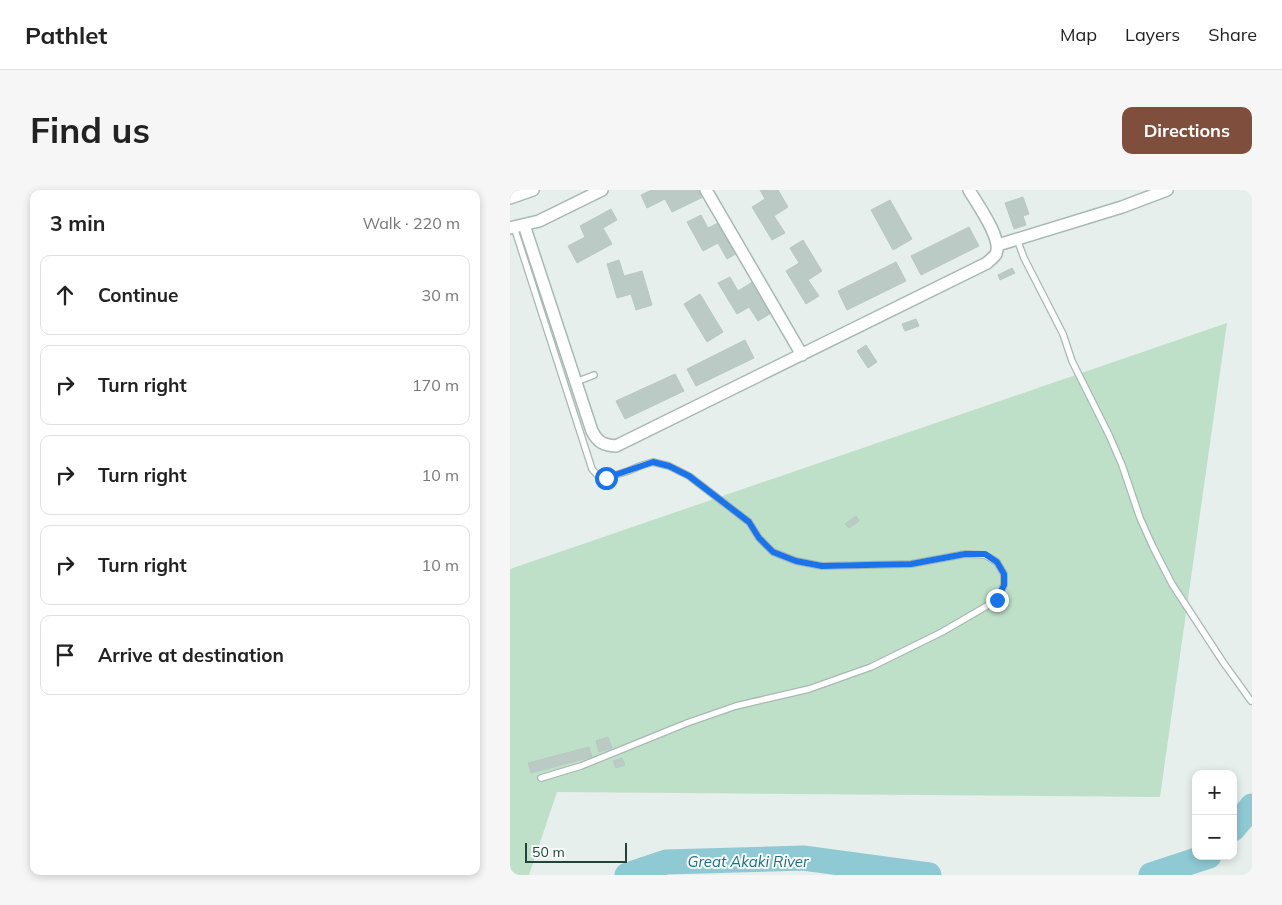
<!DOCTYPE html>
<meta charset="utf-8">
<style>
:root{--surface:#fff;--page:#f6f6f6;--text:#222;--muted:#767676;--line:#e0e0e0;--accent:#804e3d}
body{margin:0;font-family:Mulish,sans-serif;background:var(--page);color:var(--text)}
.controls{position:absolute;right:15px;bottom:15px;display:grid;overflow:hidden;border-radius:10px;box-shadow:0 2px 8px #0003}
.controls button{width:45px;height:45px;display:grid;place-items:center;padding:0;border:0;border-bottom:1px solid var(--line);background:var(--surface);color:var(--text);font:25px sans-serif}
.scale{position:absolute;left:15px;bottom:12px;width:102px;box-sizing:border-box;padding-left:5px;border:2px solid #24423a;border-top:0;font-size:14px;line-height:18px;white-space:nowrap;color:#24423a;-webkit-text-stroke:4px #f7fbf9;paint-order:stroke}
.stop{position:absolute;width:15px;height:15px;margin:-11px;border:4px solid #1a73e8;border-radius:50%;background:#fff}
.stop.end{background:#1a73e8;border-color:#fff;box-shadow:0 1px 5px #0008}
.list{margin:0;padding:0;list-style:none}
h2{display:flex;justify-content:space-between;align-items:center;height:65px;margin:0;padding:0 20px;font-size:21px}
h2 small{font-size:16px;font-weight:400;color:var(--muted)}
.list li{display:grid;grid-template-columns:32px 1fr auto;gap:15px;align-items:center;box-sizing:border-box;height:80px;margin:0 10px 10px;padding:0 10px;border:1px solid var(--line);border-radius:10px}
.list b{display:block;font-size:19px;white-space:nowrap}
.list em{font-size:16px;font-style:normal;color:var(--muted)}
.icon{flex:none;width:28px;height:28px;fill:none;stroke:currentColor;stroke-width:2;stroke-linecap:round;stroke-linejoin:round}
.map{position:relative;flex:none;width:742px;height:685px;overflow:hidden;border-radius:10px}
header{display:flex;align-items:center;gap:30px;box-sizing:border-box;height:70px;padding:0 25px;background:var(--surface);border-bottom:1px solid var(--line)}
header strong{font-size:24px}
nav{display:flex;gap:28px;margin-inline-start:auto;font-size:18px}
.intro{display:flex;align-items:center;justify-content:space-between;box-sizing:border-box;height:120px;padding:0 30px}
h1{margin:0;font-size:35px}
.button{padding:12px 22px;border-radius:10px;background:var(--accent);color:#fff;font-size:18px;font-weight:700}
main{display:flex;gap:30px;padding:0 30px}
aside{flex:1;background:var(--surface);border-radius:10px;box-shadow:0 2px 8px #0003}
.map>svg:first-child{display:block}
</style>
<header>
<strong>Pathlet</strong>
<nav><a>Map</a><a>Layers</a><a>Share</a></nav>
</header>
<div class="intro"><h1>Find us</h1><a class="button">Directions</a></div>
<main>
<aside>
<h2>3 min<small>Walk · 220 m</small></h2>
<ul class="list">
<li><svg class="icon" aria-label="ahead" viewBox="0 0 24 24"><path d="M12 20V5M6 11l6-6 6 6"/></svg><div><b>Continue</b></div><em>30 m</em></li>
<li><svg class="icon" aria-label="right" viewBox="0 0 24 24"><path d="M7 20v-9h11M14 6l5 5-5 5"/></svg><div><b>Turn right</b></div><em>170 m</em></li>
<li><svg class="icon" aria-label="right" viewBox="0 0 24 24"><path d="M7 20v-9h11M14 6l5 5-5 5"/></svg><div><b>Turn right</b></div><em>10 m</em></li>
<li><svg class="icon" aria-label="right" viewBox="0 0 24 24"><path d="M7 20v-9h11M14 6l5 5-5 5"/></svg><div><b>Turn right</b></div><em>10 m</em></li>
<li><svg class="icon" aria-label="arrive" viewBox="0 0 24 24"><path d="M6 21V4h12l-3 4 3 4H6"/></svg><div><b>Arrive at destination</b></div></li>
</ul>
</aside>
<div class="map">
<svg width="742" height="685" viewBox="0 0 742 685">
<rect width="100%" height="100%" fill="#e6efeb"/>
<path fill="#bfe0c8" d="M717,133L650,607L47,602L19,685H0V379Z"/>
<g fill="none" stroke-linecap="round" stroke-linejoin="round">
<path stroke="#8ec9d4" stroke-width="25" d="M723,639L742,616
M117,685L156,672L293,668L419,685
M641,685L699,666"/>
</g>
<path fill="#bbcac4" stroke="#b8c9c2" d="M142,0H189L193,7L162,22L155,9L137,18L131,5Z
M250,0H268L278,17L264,26L275,43L262,50L242,17L255,9Z
M513,7L519,24L513,26L516,35L504,39L495,13Z
M380,10L402,49L383,60L361,20Z
M101,19L107,30L93,38L102,54L67,73L58,56L75,47L70,36Z
M191,25L198,38L212,31L229,62L217,69L208,53L193,61L177,32Z
M459,37L469,56L411,85L401,66Z
M293,50L312,81L298,90L309,106L296,114L276,81L289,73L280,58Z
M109,70L114,86L132,81L142,115L126,120L121,104L107,108L97,74Z
M386,72L396,91L337,120L328,101Z
M502,78L505,83L490,90L488,85Z
M220,87L228,101L244,91L263,122L248,131L239,117L227,124L208,93Z
M190,104L213,142L197,152L174,114Z
M406,129L409,136L395,141L392,134Z
M235,150L244,168L186,196L177,179Z
M356,155L367,172L358,178L347,161Z
M165,184L174,201L115,229L106,211Z
M346,326L349,331L339,338L335,334Z
M98,547L102,558L89,562L86,551Z
M79,557L82,567L21,583L18,573Z
M112,568L115,575L106,578L103,571Z"/>
<g fill="none" stroke-linecap="round" stroke-linejoin="round">
<g stroke="#a8b8b2" stroke-width="8">
<path id="service" d="M4,37L82,279L88,286L96,288L118,281L130,276L143,272L159,276L179,286L239,332L249,348L263,362L286,371L312,376L401,374L455,364L475,365L487,372L494,384V395L487,410L432,442L361,477L299,499L226,516L177,533L71,576L31,588
M507,49L514,68L553,144L562,171L599,245L612,275L630,328L643,357L662,394L713,472L741,511
M66,192L84,185"/>
</g>
<g stroke="#a8b8b2" stroke-width="14">
<path id="minor" d="M196,0L292,165
M0,8L23,0
M14,35L82,241C88,253 94,255 106,256L477,73C480,70 484,67 486,64C493,49 467,14 459,0
M0,38L29,31L92,0
M488,55L612,17L657,0"/>
</g>
<use href="#service" stroke="#fff" stroke-width="5.5"/>
<use href="#minor" stroke="#fff" stroke-width="11"/>
</g>
<g fill="none" stroke-linecap="round" stroke-linejoin="round">
<path stroke="#1a73e8" stroke-width="6" d="M96,288L143,272L159,276L179,286L239,332L249,348L263,362L286,371L312,376L401,374L455,364H475L487,372L494,384V395L487,410"/>
</g>
<g text-anchor="middle" dominant-baseline="central" stroke-width="4" stroke-linejoin="round" paint-order="stroke">
<g font-size="15" font-style="italic" fill="#1c6f80" stroke="#f7fbf9">
<text x="238" y="671">Great Akaki River</text>
</g>
</g>
</svg>
<div class="controls">
<button>+</button>
<button>−</button>
</div>
<div class="scale">50 m</div>
<div class="stop" style="left:96px;top:288px"></div>
<div class="stop end" style="left:487px;top:410px"></div>
</div>
</main>
